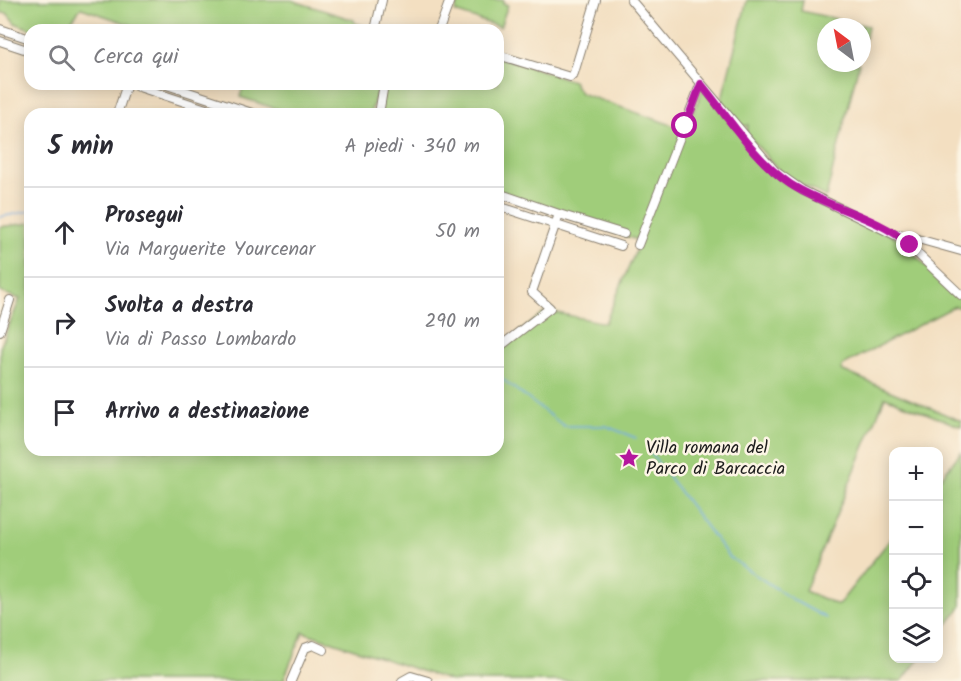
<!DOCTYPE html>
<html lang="it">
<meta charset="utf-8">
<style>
:root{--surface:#fff;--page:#f2f2f3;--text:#2b2b33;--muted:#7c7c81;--line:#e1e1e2}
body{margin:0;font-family:Kalam,sans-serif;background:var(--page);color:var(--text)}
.controls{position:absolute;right:18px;bottom:18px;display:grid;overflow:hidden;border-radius:12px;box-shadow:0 3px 15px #0003}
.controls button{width:54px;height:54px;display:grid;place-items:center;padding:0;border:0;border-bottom:2px solid var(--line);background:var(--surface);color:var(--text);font:30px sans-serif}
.compass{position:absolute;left:817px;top:18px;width:54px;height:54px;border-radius:50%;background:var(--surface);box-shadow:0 3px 15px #0003;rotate:328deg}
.stop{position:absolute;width:18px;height:18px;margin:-14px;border:4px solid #b5179e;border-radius:50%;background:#fff}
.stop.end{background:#b5179e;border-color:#fff;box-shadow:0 2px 6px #0008}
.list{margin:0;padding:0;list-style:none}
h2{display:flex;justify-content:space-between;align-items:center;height:78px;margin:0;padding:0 24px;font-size:26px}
h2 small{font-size:20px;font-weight:400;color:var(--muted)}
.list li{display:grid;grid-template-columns:39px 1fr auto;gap:18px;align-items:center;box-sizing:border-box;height:90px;padding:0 24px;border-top:2px solid var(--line)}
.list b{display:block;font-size:22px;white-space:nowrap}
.list p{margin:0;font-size:20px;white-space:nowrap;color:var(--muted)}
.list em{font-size:20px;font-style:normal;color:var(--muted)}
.icon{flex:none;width:33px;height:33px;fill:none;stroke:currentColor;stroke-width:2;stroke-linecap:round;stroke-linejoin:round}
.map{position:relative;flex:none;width:961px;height:681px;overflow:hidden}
.search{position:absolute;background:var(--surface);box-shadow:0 3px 15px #0003;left:24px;top:24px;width:480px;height:66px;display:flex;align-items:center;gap:15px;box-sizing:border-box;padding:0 21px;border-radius:18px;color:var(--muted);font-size:22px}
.panel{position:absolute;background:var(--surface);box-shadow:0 3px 15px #0003;left:24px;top:108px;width:480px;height:348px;border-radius:18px}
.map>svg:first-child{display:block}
</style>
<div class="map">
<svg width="961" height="681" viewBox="0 0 961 681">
<rect width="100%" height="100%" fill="#fcf5e5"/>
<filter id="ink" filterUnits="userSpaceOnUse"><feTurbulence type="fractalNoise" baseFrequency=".0167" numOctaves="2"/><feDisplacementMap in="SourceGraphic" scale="12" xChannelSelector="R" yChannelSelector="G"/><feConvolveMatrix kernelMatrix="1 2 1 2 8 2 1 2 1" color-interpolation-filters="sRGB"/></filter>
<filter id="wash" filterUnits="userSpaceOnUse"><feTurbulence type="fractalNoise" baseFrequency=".008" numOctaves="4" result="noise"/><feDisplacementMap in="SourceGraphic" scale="24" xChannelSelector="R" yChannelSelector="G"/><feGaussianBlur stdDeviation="1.35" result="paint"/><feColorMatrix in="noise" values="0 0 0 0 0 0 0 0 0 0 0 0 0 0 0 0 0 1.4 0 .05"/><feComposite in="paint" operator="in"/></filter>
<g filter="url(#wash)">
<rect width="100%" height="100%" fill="#f3dfc1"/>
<path fill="#a0cd7a" stroke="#5e744b" stroke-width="1.5" d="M0,0H291L354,20L355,23L364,26L365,30H146L81,8L64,30L52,27L49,30H33L15,23L7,13H0Z
M459,0H504L503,3L508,5L500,27L455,12Z
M747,0H803L801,11L868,26L862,50V27H826V63H859L826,197L783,175L746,133L748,125L741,127L721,102Z
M498,56L573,81L580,93L686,130L702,91H705L778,179L897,238L961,299V308L955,306L843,365L841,370L961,421V427L885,397L805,591L838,605L893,536L894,658L919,659L902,681H451L303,632L283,681H0V348L20,299L0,292V227L30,223V450H498V349L550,308L557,313L605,323L640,241L498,193V114H378L384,84H498Z
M244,84H378V89L370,114H292L240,97Z
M961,452V607L939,635V480Z"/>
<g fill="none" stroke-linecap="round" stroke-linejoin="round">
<path stroke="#73ace3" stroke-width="1.5" d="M0,217L30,211
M498,376L564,426H606L636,438
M650,452L729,557L793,600L826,618"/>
</g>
</g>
<g filter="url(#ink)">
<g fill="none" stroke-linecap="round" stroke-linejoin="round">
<g stroke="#887e6e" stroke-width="10">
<path id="minor" d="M631,0L775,171L802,190L901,238L961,295
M0,29L30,39
M375,30L382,0
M439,30L450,0
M0,41L27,50L30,41
M498,55L570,77L574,73L596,0
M130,84L221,114
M164,84L240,109
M239,113L240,109L255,114
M117,114L127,84
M379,114L384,84
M498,193L559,214L532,292L550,308L498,348
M498,206L621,246
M559,214L624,234
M900,234L961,251
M638,245L701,83
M0,331L10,300
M291,681L305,648L313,645L324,650
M402,681L411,676L428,681"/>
</g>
<use href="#minor" stroke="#fff" stroke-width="8"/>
</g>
</g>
<g fill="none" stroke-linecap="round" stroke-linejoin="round" filter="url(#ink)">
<path stroke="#b5179e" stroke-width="8" d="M685,126L701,84C728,117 754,160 790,184C827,208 876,215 910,245"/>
</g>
<defs>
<g id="sight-bare" transform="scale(1.62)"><path d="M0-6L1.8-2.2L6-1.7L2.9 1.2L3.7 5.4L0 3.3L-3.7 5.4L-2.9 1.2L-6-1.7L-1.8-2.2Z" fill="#b5179e" stroke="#fcf5e5" stroke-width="2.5" paint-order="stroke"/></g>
</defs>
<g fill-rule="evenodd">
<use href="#sight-bare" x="629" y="458"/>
</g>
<g text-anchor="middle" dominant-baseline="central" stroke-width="5" stroke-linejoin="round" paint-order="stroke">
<g font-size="18" fill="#1c1c1c" stroke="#fcf5e5" text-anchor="start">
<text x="646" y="448">Villa romana del<tspan x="646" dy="21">Parco di Barcaccia</tspan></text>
</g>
</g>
</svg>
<div class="controls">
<button>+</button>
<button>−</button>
<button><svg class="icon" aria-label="locate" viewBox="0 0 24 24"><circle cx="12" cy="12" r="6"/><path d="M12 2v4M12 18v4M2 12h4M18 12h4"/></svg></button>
<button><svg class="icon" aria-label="layers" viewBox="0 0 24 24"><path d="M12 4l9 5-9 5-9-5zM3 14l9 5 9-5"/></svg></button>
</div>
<svg class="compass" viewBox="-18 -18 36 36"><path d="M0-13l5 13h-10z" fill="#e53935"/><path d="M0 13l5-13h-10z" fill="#7c7c81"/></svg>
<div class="stop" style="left:685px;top:126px"></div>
<div class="stop end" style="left:910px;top:245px"></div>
<div class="search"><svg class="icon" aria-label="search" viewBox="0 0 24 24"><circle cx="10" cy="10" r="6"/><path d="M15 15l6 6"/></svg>Cerca qui</div>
<section class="panel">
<h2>5 min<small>A piedi · 340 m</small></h2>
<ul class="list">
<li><svg class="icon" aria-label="ahead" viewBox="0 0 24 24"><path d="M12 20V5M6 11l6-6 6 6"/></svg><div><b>Prosegui</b><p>Via Marguerite Yourcenar</p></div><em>50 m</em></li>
<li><svg class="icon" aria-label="right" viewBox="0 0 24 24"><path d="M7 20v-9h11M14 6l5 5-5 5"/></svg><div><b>Svolta a destra</b><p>Via di Passo Lombardo</p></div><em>290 m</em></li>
<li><svg class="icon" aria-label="arrive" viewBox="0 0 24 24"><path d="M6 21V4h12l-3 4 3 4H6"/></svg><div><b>Arrivo a destinazione</b></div></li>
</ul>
</section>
</div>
